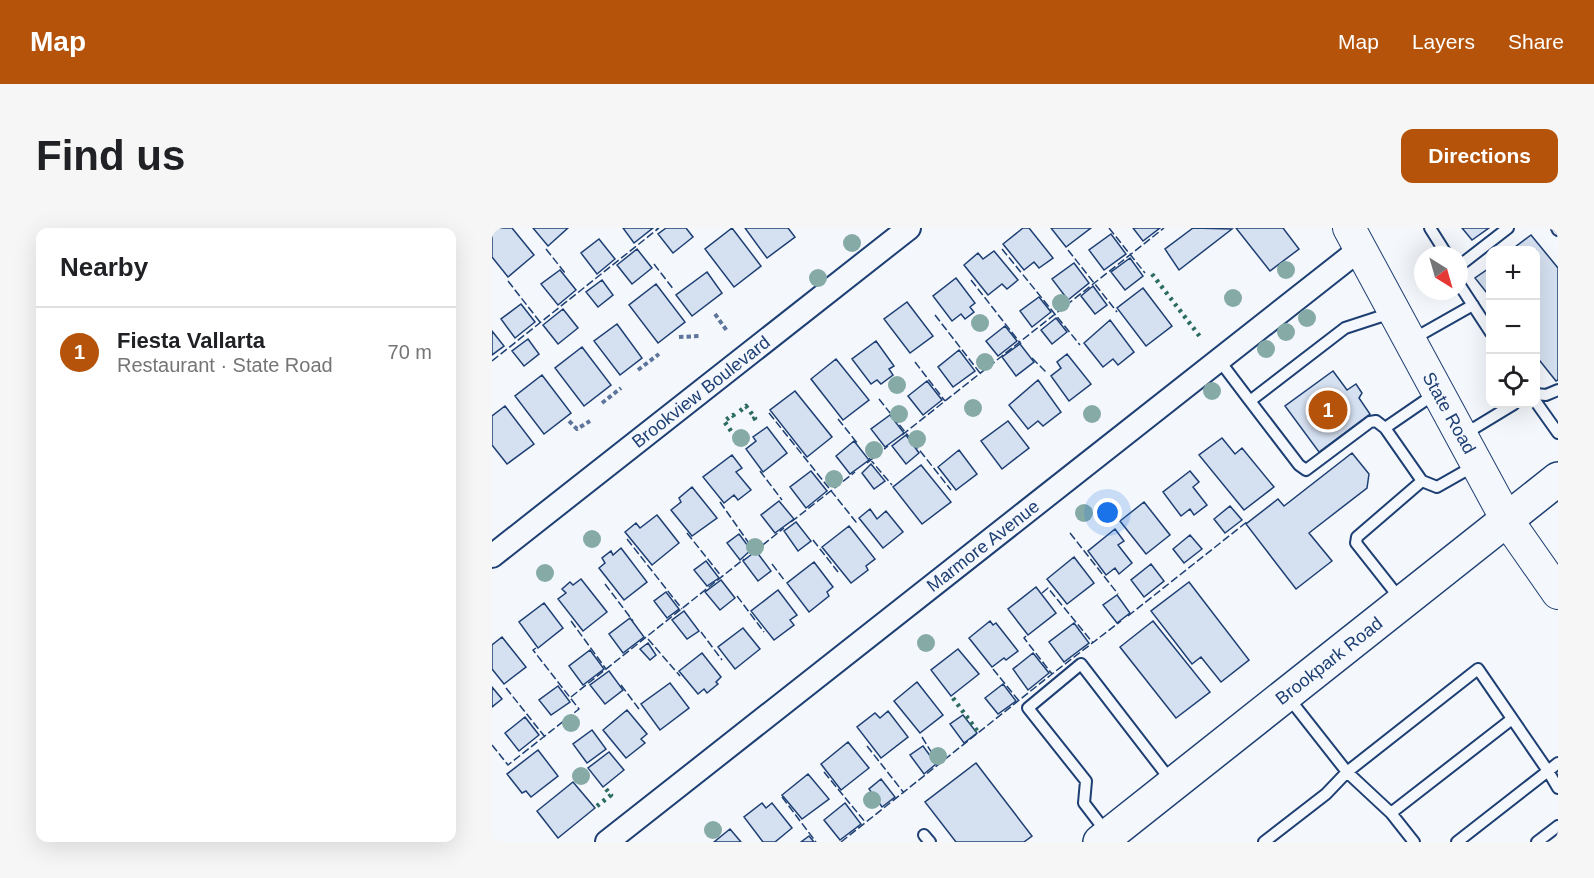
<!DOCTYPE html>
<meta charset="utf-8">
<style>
:root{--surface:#fff;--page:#f6f6f6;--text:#202124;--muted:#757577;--line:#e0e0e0;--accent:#b45309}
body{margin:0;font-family:Arial,sans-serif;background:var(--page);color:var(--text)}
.controls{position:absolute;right:18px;top:18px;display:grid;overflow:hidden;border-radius:12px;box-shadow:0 6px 24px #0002}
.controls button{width:54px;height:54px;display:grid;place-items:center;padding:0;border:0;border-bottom:2px solid var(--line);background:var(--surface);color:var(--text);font:30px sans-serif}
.compass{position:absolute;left:922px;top:18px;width:54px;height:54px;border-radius:50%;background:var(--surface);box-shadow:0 6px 24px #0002;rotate:143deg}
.you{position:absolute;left:616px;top:285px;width:21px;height:21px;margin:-15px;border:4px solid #fff;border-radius:50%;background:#1a73e8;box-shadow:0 0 0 9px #1a73e833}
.badge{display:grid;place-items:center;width:39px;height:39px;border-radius:50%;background:var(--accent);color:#fff;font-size:20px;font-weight:700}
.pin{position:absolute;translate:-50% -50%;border:3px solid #fff;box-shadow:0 2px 6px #0006}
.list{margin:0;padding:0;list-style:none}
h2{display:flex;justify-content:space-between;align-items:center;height:78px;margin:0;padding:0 24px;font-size:26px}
h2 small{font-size:20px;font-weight:400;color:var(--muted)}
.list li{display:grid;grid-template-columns:39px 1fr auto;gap:18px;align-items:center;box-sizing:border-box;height:90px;padding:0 24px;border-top:2px solid var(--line)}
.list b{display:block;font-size:22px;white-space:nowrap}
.list p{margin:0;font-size:20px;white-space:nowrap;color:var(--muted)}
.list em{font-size:20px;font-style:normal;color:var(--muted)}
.icon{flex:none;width:33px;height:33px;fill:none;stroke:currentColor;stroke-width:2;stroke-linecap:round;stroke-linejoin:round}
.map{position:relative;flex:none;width:1066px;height:614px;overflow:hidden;border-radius:12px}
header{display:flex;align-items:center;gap:36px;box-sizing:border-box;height:84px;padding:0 30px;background:var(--accent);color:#fff}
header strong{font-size:28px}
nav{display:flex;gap:33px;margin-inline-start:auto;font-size:21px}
.intro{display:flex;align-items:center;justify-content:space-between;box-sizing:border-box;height:144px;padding:0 36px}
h1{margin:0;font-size:42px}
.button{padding:15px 27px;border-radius:12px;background:var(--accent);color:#fff;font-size:21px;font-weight:700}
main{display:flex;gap:36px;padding:0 36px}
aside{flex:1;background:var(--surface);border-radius:12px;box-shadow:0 6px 24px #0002}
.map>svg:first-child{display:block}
</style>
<header>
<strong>Map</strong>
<nav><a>Map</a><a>Layers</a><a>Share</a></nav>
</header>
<div class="intro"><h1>Find us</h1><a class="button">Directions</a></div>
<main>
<aside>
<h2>Nearby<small></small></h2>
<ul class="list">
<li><span class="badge">1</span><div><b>Fiesta Vallarta</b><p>Restaurant · State Road</p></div><em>70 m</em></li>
</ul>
</aside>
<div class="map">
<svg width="1066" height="614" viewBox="0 0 1066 614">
<rect width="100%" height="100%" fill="#f4f7fb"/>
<path fill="#d5e0f0" stroke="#1d3f73" stroke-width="1.5" d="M4,0H20L42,27L16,49L0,29V3Z
M41,0H76L56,18Z
M131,0H161L142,15Z
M174,0H194L201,9L181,25L166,6Z
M240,0L269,38L242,59L213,21Z
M253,0H296L303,9L275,30Z
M531,0H537L561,30L547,40L542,34L532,42L511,16Z
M559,0H599L574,19Z
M641,0H668L651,13Z
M701,0L740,1L687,42L673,21Z
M744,0H791L807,21L778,43Z
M970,0H997L980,12Z
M619,6L634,26L612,42L597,22Z
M1039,7L1066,40V152L1064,153L1044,128V22H1019Z
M107,11L123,31L105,46L89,25Z
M145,21L160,40L140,56L125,37Z
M502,23L526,52L515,61L510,56L496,67L472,37L486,25L491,31Z
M638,30L651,48L633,62L619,44Z
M582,35L597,55L576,72L560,51Z
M999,39V70L983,50Z
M68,42L84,62L66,77L49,56Z
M215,44L230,65L200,88L184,67Z
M464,50L483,75L478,79L482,84L473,91L469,86L460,93L441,68Z
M110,52L121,67L106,79L94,64Z
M164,56L193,94L166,115L137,77Z
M601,58L615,77L603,86L589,68Z
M651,60L680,98L654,118L625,80Z
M547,69L559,84L540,99L528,83Z
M415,74L441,108L418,125L392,91Z
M29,76L43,94L23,110L9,91Z
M71,81L86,100L66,116L51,97Z
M564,90L575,104L560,116L549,102Z
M618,92L642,124L626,137L621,131L611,139L592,115Z
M125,96L150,130L128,147L102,113Z
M513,98L525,113L506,128L494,113Z
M0,103L12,118L0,127Z
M36,111L47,126L32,138L20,123Z
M384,113L402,138L397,141L401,147L389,156L385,152L379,156L360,131Z
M528,116L542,134L524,148L510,129Z
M90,119L119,157L92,178L63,140Z
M467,122L483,143L461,159L446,139Z
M575,126L599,156L577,173L559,148L569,140L565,134Z
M344,131L377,172L351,192L319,151Z
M841,143L855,162L864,156L870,165L867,170L878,186L827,224L793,178Z
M50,147L79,185L52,206L23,168Z
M546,152L569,184L551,198L546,193L536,201L517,177Z
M435,153L450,172L431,187L416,168Z
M303,163L340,209L315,229L278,182Z
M13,178L42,216L15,236L0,217V188Z
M398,187L412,205L393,219L379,201Z
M516,193L537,220L510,241L489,213Z
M275,199L295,225L271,244L254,221L264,213L261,209Z
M414,207L427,225L414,236L400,218Z
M730,210L743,226L750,220L782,259L752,282L707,227Z
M362,213L377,232L358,246L344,228Z
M467,222L485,246L464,262L446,239Z
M860,225L877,246L875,260L817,305L840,333L804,361L754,296L786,271L792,278Z
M240,227L250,240L244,244L259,262L246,272L242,267L232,275L211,249Z
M379,236L393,253L382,261L370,245Z
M429,237L459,274L430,296L401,259Z
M319,243L335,263L314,280L298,259Z
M698,243L707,254L701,259L715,277L702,287L698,281L689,288L671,264Z
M200,259L225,290L200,308L179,282L189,274L187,270Z
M287,273L302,291L283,305L269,287Z
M652,274L678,307L654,326L628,293Z
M738,278L750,292L733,305L722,291Z
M378,281L385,291L394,283L411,304L391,320L367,290Z
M165,287L187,315L160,337L133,304L144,295L148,300Z
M304,294L319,313L306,323L292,303Z
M357,298L383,331L374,338L376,342L359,355L330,319Z
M623,301L632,313L626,317L640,335L627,346L623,340L614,347L596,323Z
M247,306L259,322L248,332L235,315Z
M698,307L710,321L692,335L681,321Z
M129,320L155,354L132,372L107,340L113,335L110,330L119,323L121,327Z
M264,323L279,343L266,353L251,333Z
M582,329L602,355L575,376L555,351Z
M214,333L227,350L215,358L202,342Z
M322,334L341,359L335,364L337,368L317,384L295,355Z
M659,336L672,353L652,369L639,352Z
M89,351L115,384L91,403L66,371L74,365L70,361L78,354L81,357Z
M229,352L243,370L228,382L213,364Z
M697,354L757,432L729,454L709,429L700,436L659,383Z
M544,359L564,385L536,407L516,381Z
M286,362L305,387L298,392L302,397L282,412L259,383Z
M174,364L187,381L175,390L162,373Z
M625,367L638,385L625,395L611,377Z
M52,375L71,400L46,420L27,394Z
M192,383L207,403L195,411L180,392Z
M138,390L152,409L131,425L117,406Z
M498,393L501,397L504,395L526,423L514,432L512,430L500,439L477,410Z
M661,393L718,464L684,490L628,419Z
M582,395L597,415L572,434L557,414Z
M251,400L268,421L243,441L226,419Z
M10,409L34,439L12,456L0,441V417Z
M156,415L164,427L158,432L148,421Z
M466,421L487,446L459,468L439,442Z
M98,422L112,441L91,457L77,438Z
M210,425L229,449L224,454L226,456L215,465L212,461L206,466L187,443Z
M541,425L557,445L536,462L521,441Z
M117,443L131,462L113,476L98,457Z
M425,454L451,487L428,505L402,473Z
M178,455L197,480L168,502L149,476Z
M511,456L524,473L506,486L493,470Z
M66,458L78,474L59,487L47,472Z
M0,459L10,471L0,479Z
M135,482L155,506L149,511L153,515L134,530L111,502Z
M396,483L416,509L389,530L365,499L383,485L388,490Z
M471,487L485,505L472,515L458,496Z
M33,489L47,507L27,523L13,505Z
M100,502L114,521L95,535L81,516Z
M356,514L377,540L349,562L329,536Z
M431,518L444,536L432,546L418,527Z
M46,522L66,548L39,569L34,563L30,565L15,546Z
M117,524L132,542L111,559L96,540Z
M484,535L540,608L532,614H464L433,574Z
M316,546L337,571L310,591L290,567Z
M389,551L403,569L390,579L377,561Z
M81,554L103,580L66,610L45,583Z
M270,575L274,580L280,575L300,600L283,614H271L252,589Z
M353,575L369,596L348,612L332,592Z
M238,601L249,614H222Z
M317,608L322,614H309Z"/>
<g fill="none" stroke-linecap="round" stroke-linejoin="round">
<g stroke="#1d3f73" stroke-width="14">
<path id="service" d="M938,0L955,27
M1065,0L1066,2
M967,38L1016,0
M967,56L999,105
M899,85L853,100L758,173L807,237L814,242L878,194L884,193L893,200L930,253L865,309L864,315L909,372
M921,111L981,77
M727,132L758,173
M1044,166L1054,167L1066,162
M1044,174L1066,205
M893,200L944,165
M971,207L1022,176
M930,253L945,259L982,238
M796,469L855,544L986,441L1056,543L1066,535
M899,585L1020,491
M615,605L592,575L594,553L536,480L589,436L680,554
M432,607L438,614
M772,614L834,566L855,544L899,585L922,614
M965,614L1056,543L1066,560
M1045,614L1066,598"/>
</g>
<g stroke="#1d3f73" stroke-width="26">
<path id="minor" d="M0,328L417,0
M115,614L868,21"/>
</g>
<g stroke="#1d3f73" stroke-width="34">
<path id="secondary" d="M857,0L1015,292L1066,365"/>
</g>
<g stroke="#1d3f73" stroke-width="36">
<path id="primary" d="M608,614L1066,251"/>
</g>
<path stroke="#5e769c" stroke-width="4" stroke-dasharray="4.5 3" stroke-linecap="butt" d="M223,86L235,103
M187,109L209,108
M146,142L167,126
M110,175L129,160
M77,193L85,201L98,193"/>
<use href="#service" stroke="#f4f7fb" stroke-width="10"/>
<use href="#minor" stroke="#f4f7fb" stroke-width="22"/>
<use href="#secondary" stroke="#f4f7fb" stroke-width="32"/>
<use href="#primary" stroke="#f4f7fb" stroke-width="33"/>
<path stroke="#2c6c60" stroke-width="4.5" stroke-dasharray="3 4.5" stroke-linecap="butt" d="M165,0L166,1
M660,46L709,110
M248,183L254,178L263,190L257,193
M239,203L232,193L241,187L244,192
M461,470L486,504
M105,578L119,567L114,561"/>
<path stroke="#1d3f73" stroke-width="1.5" stroke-dasharray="8 3" stroke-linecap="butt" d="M617,0L653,45
M54,21L73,45
M510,21L588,117
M576,22L625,84
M162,36L182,62
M479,52L529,116
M16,53L48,94
M443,87L488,145
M540,130L555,145
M0,133L167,0
M423,134L453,173
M387,171L459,262
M277,185L364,294L366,292
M346,191L366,216
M410,207L672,0
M377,230L400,257
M375,235L396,218
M268,243L290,272
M228,274L261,321
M299,294L363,244
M195,305L230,349
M578,305L626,366
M135,311L190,381
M321,312L346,344
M262,324L292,300
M280,336L293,353
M113,356L141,393
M550,365L556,360L601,415
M245,368L272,404
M636,388L756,293
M79,393L114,441
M209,404L230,432
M534,408L532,410L560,446
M156,411L188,448
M501,441L527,473
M129,457L147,481L149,479
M14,460L53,509
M79,469L252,331
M430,509L446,535
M0,517L16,537L87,481L41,422L44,420
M375,518L412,565
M332,544L374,595
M290,569L324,614
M349,614L560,446L629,393"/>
</g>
<g fill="#86aba6">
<circle cx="360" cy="15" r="9"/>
<circle cx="794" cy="42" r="9"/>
<circle cx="326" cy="50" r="9"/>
<circle cx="741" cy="70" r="9"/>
<circle cx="569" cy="75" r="9"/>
<circle cx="815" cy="90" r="9"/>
<circle cx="488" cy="95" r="9"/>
<circle cx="794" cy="104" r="9"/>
<circle cx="774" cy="121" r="9"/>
<circle cx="493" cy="134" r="9"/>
<circle cx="405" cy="157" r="9"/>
<circle cx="720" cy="163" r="9"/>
<circle cx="481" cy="180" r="9"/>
<circle cx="407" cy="186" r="9"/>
<circle cx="600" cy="186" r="9"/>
<circle cx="249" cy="210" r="9"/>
<circle cx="425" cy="211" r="9"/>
<circle cx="382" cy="222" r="9"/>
<circle cx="342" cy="251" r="9"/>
<circle cx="592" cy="285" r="9"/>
<circle cx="100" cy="311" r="9"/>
<circle cx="263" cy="319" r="9"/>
<circle cx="53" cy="345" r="9"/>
<circle cx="434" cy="415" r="9"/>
<circle cx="79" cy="495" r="9"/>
<circle cx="446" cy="528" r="9"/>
<circle cx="89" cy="548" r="9"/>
<circle cx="380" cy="572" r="9"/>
<circle cx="221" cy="602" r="9"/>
</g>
<g text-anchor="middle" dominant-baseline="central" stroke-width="4.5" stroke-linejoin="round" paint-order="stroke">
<g font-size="18" fill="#1d3f73" stroke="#f4f7fb">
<text transform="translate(209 164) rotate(-38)">Brookview Boulevard</text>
<text transform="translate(957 185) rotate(61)">State Road</text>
<text transform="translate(491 318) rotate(-38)">Marmore Avenue</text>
<text transform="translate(837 433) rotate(-38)">Brookpark Road</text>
</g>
</g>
</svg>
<div class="controls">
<button>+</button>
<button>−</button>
<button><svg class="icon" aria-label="locate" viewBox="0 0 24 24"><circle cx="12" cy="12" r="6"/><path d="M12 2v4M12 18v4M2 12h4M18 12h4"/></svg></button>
</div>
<svg class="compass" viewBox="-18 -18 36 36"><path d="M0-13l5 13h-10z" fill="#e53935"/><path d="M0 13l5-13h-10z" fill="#757577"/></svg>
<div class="you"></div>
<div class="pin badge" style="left:836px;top:182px">1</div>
</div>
</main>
